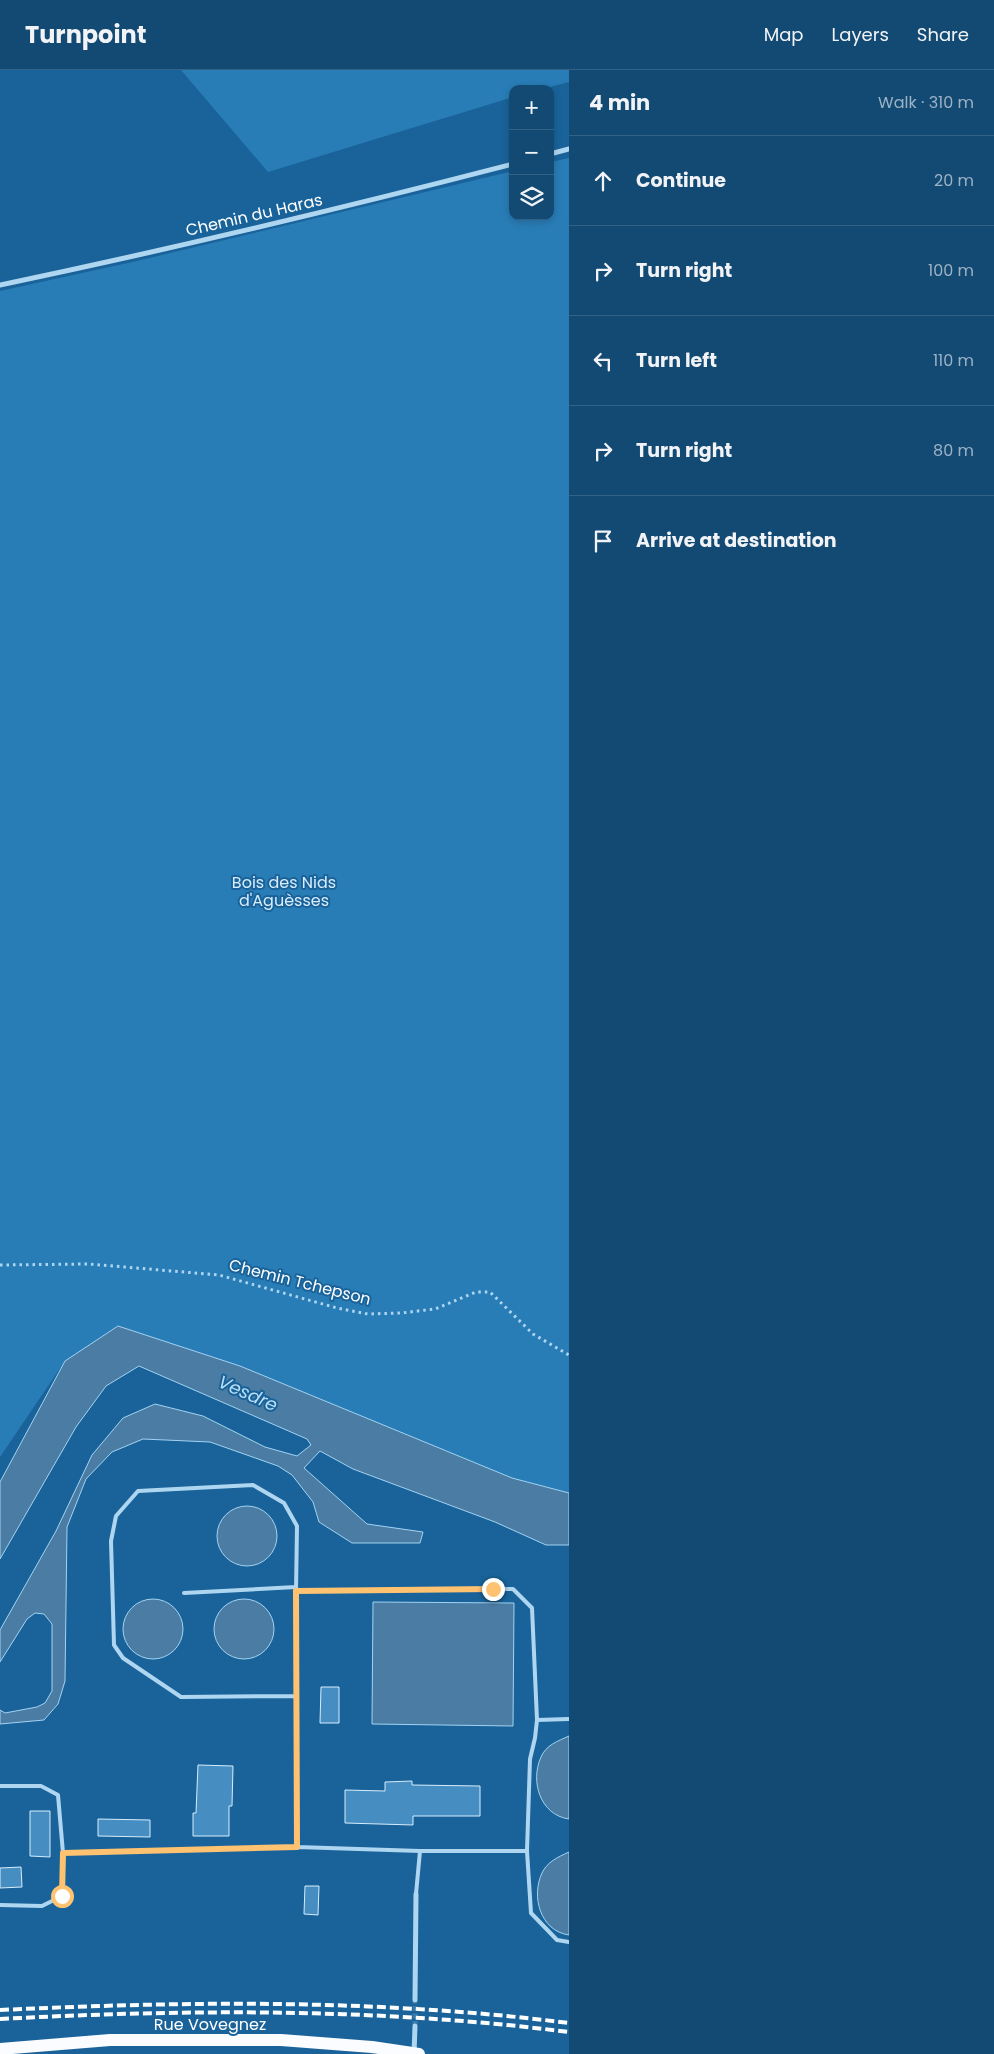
<!DOCTYPE html>
<meta charset="utf-8">
<style>
:root{--surface:#134a74;--page:#20547c;--text:#f1f3f6;--muted:#9db3c5;--line:#326286}
body{margin:0;font-family:Poppins,sans-serif;background:var(--page);color:var(--text)}
.controls{position:absolute;right:15px;top:15px;display:grid;overflow:hidden;border-radius:10px;box-shadow:0 2px 8px #0003}
.controls button{width:45px;height:45px;display:grid;place-items:center;padding:0;border:0;border-bottom:1px solid var(--line);background:var(--surface);color:var(--text);font:25px sans-serif}
.stop{position:absolute;width:15px;height:15px;margin:-11px;border:4px solid #ffc270;border-radius:50%;background:#fff}
.stop.end{background:#ffc270;border-color:#fff;box-shadow:0 1px 5px #0008}
.list{margin:0;padding:0;list-style:none}
h2{display:flex;justify-content:space-between;align-items:center;height:65px;margin:0;padding:0 20px;font-size:21px}
h2 small{font-size:16px;font-weight:400;color:var(--muted)}
.list li{display:grid;grid-template-columns:32px 1fr auto;gap:15px;align-items:center;box-sizing:border-box;height:90px;padding:0 20px;border-top:1px solid var(--line)}
.list b{display:block;font-size:19px;white-space:nowrap}
.list em{font-size:16px;font-style:normal;color:var(--muted)}
.icon{flex:none;width:28px;height:28px;fill:none;stroke:currentColor;stroke-width:2;stroke-linecap:round;stroke-linejoin:round}
.map{position:relative;flex:none;width:569px;height:1984px;overflow:hidden}
header{display:flex;align-items:center;gap:30px;box-sizing:border-box;height:70px;padding:0 25px;background:var(--surface);border-bottom:1px solid var(--line)}
header strong{font-size:24px}
nav{display:flex;gap:28px;margin-inline-start:auto;font-size:18px}
main{display:flex}
aside{flex:1;background:var(--surface)}
.map>svg:first-child{display:block}
</style>
<header>
<strong>Turnpoint</strong>
<nav><a>Map</a><a>Layers</a><a>Share</a></nav>
</header>
<main>
<div class="map">
<svg width="569" height="1984" viewBox="0 0 569 1984">
<rect width="100%" height="100%" fill="#19639a"/>
<path fill="#297db7" d="M181,0H569V12L542,19H513V27L268,102Z
M569,88V1423L512,1408L240,1296L118,1256L65,1291L0,1387V221L137,191L513,101V146H550V92Z"/>
<path fill="#4b7da4" stroke="#a2d3f3" d="M118,1256L240,1296L512,1408L569,1423V1475H546L495,1452L353,1399L320,1381L304,1398L367,1454L423,1462L420,1473H352L319,1452L313,1432L292,1405L278,1396L210,1372L143,1369L112,1382L86,1409L67,1457L65,1611L58,1634L44,1650L0,1654V1640L5,1643L37,1637L45,1633L52,1621V1554L44,1544L35,1543L27,1549L0,1592V1560L56,1461L92,1385L123,1348L155,1334L203,1346L265,1377L297,1386L311,1375L307,1369L139,1296L106,1316L76,1357L0,1489V1412L65,1291Z
M217 1466a30 30 0 1 1 60 0a30 30 0 1 1-60 0Z
M214 1559a30 30 0 1 1 60 0a30 30 0 1 1-60 0Z
M123 1559a30 30 0 1 1 60 0a30 30 0 1 1-60 0Z
M373,1532L514,1533L513,1656L372,1654Z
M569,1666V1749C540,1745 530,1711 541,1687C546,1675 558,1671 569,1666Z
M569,1782V1865C540,1861 531,1826 542,1803C547,1792 558,1787 569,1782Z"/>
<path fill="#468ec2" stroke="#d7edfc" d="M321,1617H339V1653H320Z
M198,1695L233,1696L232,1736H229V1766H193V1743H196Z
M412,1711V1715L480,1716V1746H413V1755L345,1753V1720L385,1721V1712Z
M30,1741H50V1787L30,1786Z
M98,1749L150,1750V1767L98,1766Z
M21,1797L22,1817L0,1818V1798Z
M305,1816H319L318,1845L304,1844Z"/>
<g fill="none" stroke-linecap="round" stroke-linejoin="round">
<path stroke="#3c7aa9" stroke-width="5" stroke-dasharray="5 2.5" stroke-linecap="butt" d="M415,1956V1930"/>
<path stroke="#afd6f1" stroke-width="3" stroke-dasharray="2.5 4" stroke-linecap="butt" d="M0,1195L89,1194L219,1205L337,1238L368,1244L401,1243L435,1239L476,1222H490L533,1264L569,1285"/>
<path stroke="#afd6f1" stroke-width="4" d="M296,1521L297,1456L284,1433L253,1415L138,1421L116,1446L111,1471L114,1575L123,1588L181,1627L296,1626
M184,1523L296,1517
M537,1650L569,1649
M0,1716H41L58,1725L63,1783
M420,1781L297,1777L296,1521L513,1519L532,1538L537,1650L535,1668L530,1689L527,1781
M416,1824L420,1781H527L531,1843L557,1870L569,1872
M0,1835L42,1836L62,1826L63,1783L297,1777"/>
<path stroke="#afd6f1" stroke-width="5" d="M550,84L569,79
M0,215C172,179 343,138 513,94
M415,1930L416,1824
M414,1984L415,1956"/>
<path stroke="#fafcff" stroke-width="12" d="M0,1979L110,1970H281L372,1977L419,1984"/>
<path stroke="#fff" stroke-width="4" stroke-dasharray="9 4" stroke-linecap="butt" d="M0,1940C190,1931 380,1929 569,1953
M0,1949C190,1939 380,1938 569,1962"/>
</g>
<g fill="none" stroke-linecap="round" stroke-linejoin="round">
<path stroke="#ffc270" stroke-width="6" d="M62,1826L63,1783L297,1777L296,1521L493,1519"/>
</g>
<g text-anchor="middle" dominant-baseline="central" stroke-width="4" stroke-linejoin="round" paint-order="stroke">
<g font-size="16" fill="#fff" stroke="#19639a">
<text transform="translate(254 145) rotate(-13)">Chemin du Haras</text>
<text transform="translate(300 1212) rotate(14)">Chemin Tchepson</text>
<text x="210" y="1954">Rue Vovegnez</text>
</g>
<g font-size="16" fill="#d7edfc" stroke="#19639a">
<text x="284" y="812">Bois des Nids<tspan x="284" dy="18">d'Aguèsses</tspan></text>
</g>
<g font-size="18" font-style="italic" fill="#bcdff8" stroke="#19639a">
<text transform="translate(248 1323) rotate(24)">Vesdre</text>
</g>
</g>
</svg>
<div class="controls">
<button>+</button>
<button>−</button>
<button><svg class="icon" aria-label="layers" viewBox="0 0 24 24"><path d="M12 4l9 5-9 5-9-5zM3 14l9 5 9-5"/></svg></button>
</div>
<div class="stop" style="left:62px;top:1826px"></div>
<div class="stop end" style="left:493px;top:1519px"></div>
</div>
<aside>
<h2>4 min<small>Walk · 310 m</small></h2>
<ul class="list">
<li><svg class="icon" aria-label="ahead" viewBox="0 0 24 24"><path d="M12 20V5M6 11l6-6 6 6"/></svg><div><b>Continue</b></div><em>20 m</em></li>
<li><svg class="icon" aria-label="right" viewBox="0 0 24 24"><path d="M7 20v-9h11M14 6l5 5-5 5"/></svg><div><b>Turn right</b></div><em>100 m</em></li>
<li><svg class="icon" aria-label="left" viewBox="0 0 24 24"><path d="M17 20v-9H6M10 6l-5 5 5 5"/></svg><div><b>Turn left</b></div><em>110 m</em></li>
<li><svg class="icon" aria-label="right" viewBox="0 0 24 24"><path d="M7 20v-9h11M14 6l5 5-5 5"/></svg><div><b>Turn right</b></div><em>80 m</em></li>
<li><svg class="icon" aria-label="arrive" viewBox="0 0 24 24"><path d="M6 21V4h12l-3 4 3 4H6"/></svg><div><b>Arrive at destination</b></div></li>
</ul>
</aside>
</main>
